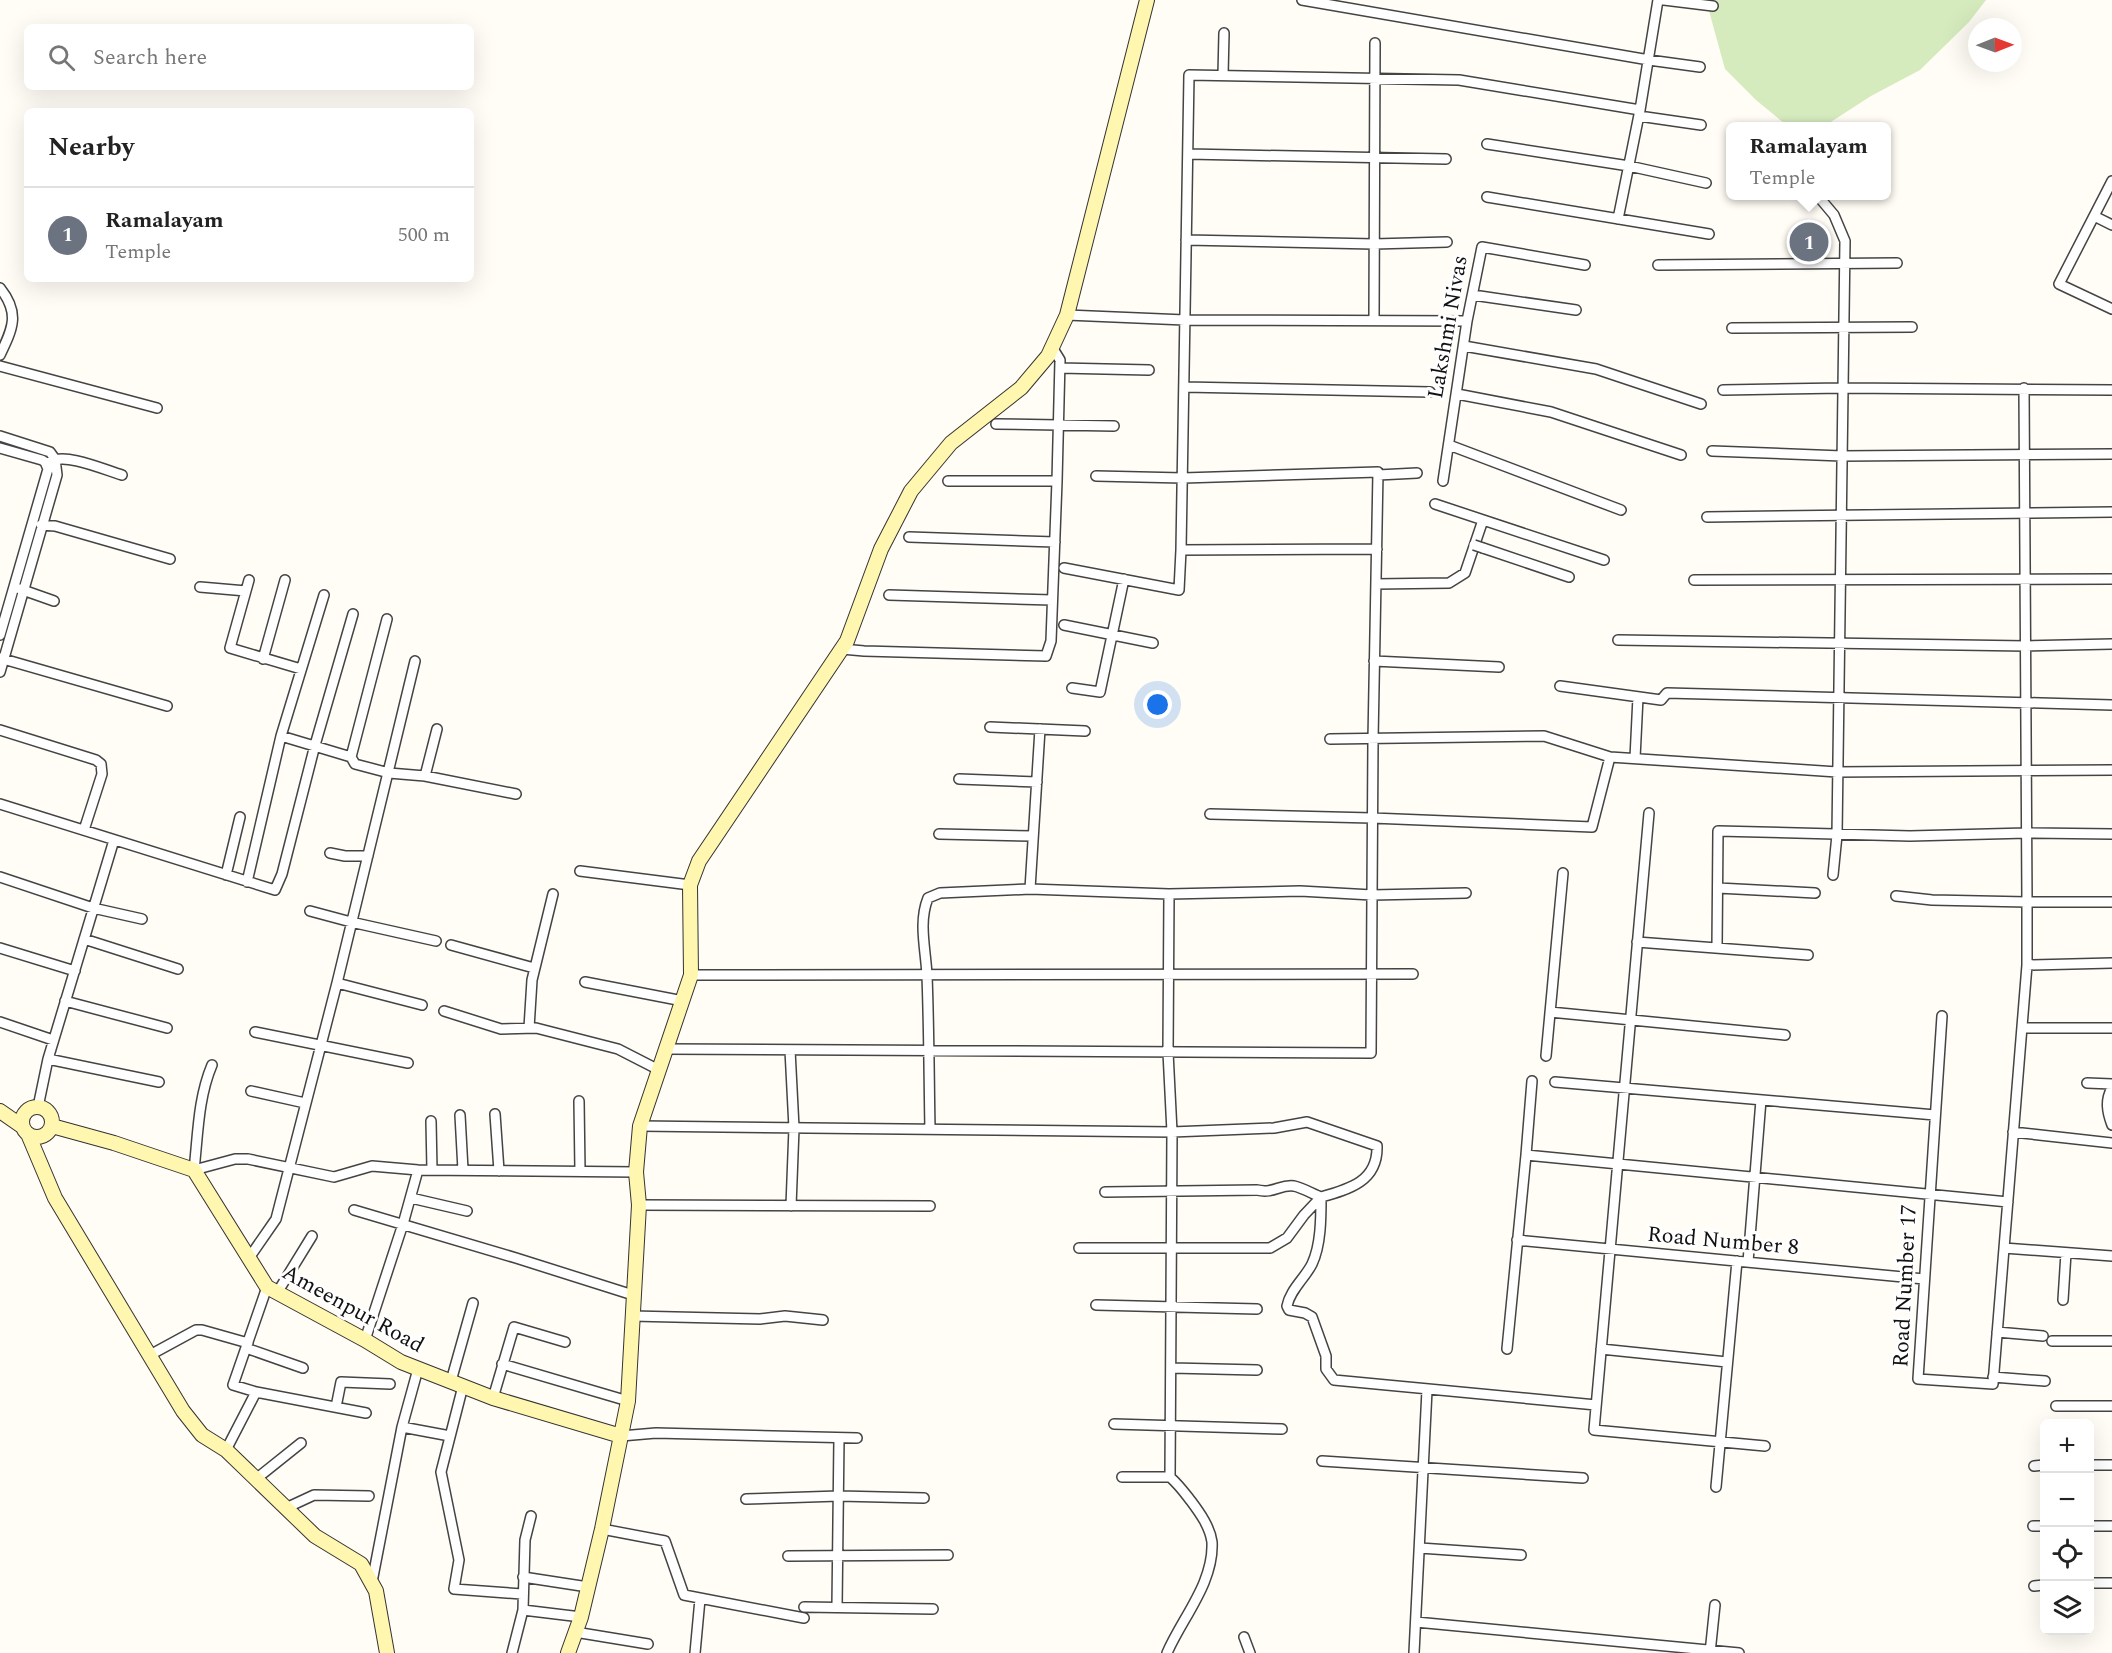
<!DOCTYPE html>
<meta charset="utf-8">
<style>
:root{--surface:#fff;--page:#f2f2f2;--text:#222;--muted:#767676;--line:#e0e0e0;--accent:#7c3aed}
body{margin:0;font-family:Spectral,serif;background:var(--page);color:var(--text)}
.controls{position:absolute;right:18px;bottom:18px;display:grid;overflow:hidden;border-radius:9px;box-shadow:0 6px 24px #0002}
.controls button{width:54px;height:54px;display:grid;place-items:center;padding:0;border:0;border-bottom:2px solid var(--line);background:var(--surface);color:var(--text);font:30px sans-serif}
.compass{position:absolute;left:1968px;top:18px;width:54px;height:54px;border-radius:50%;background:var(--surface);box-shadow:0 6px 24px #0002;rotate:89deg}
.you{position:absolute;left:1158px;top:705px;width:21px;height:21px;margin:-15px;border:4px solid #fff;border-radius:50%;background:#1a73e8;box-shadow:0 0 0 9px #1a73e833}
.badge{display:grid;place-items:center;width:39px;height:39px;border-radius:50%;background:var(--accent);color:#fff;font-size:20px;font-weight:700}
.pin{position:absolute;translate:-50% -50%;border:3px solid #fff;box-shadow:0 2px 6px #0006}
.popup{position:absolute;left:1726px;top:122px;width:165px;height:78px;box-sizing:border-box;display:grid;place-content:center;border-radius:9px;background:var(--surface);filter:drop-shadow(0 2px 4px #0005);font-size:20px;white-space:nowrap;color:var(--muted)}
.popup b{font-size:22px;color:var(--text)}
.popup::after{content:'';position:absolute;left:50%;top:100%;margin-left:-12px;border:12px solid transparent;border-top-color:var(--surface)}
.list{margin:0;padding:0;list-style:none}
h2{display:flex;justify-content:space-between;align-items:center;height:78px;margin:0;padding:0 24px;font-size:26px}
h2 small{font-size:20px;font-weight:400;color:var(--muted)}
.list li{display:grid;grid-template-columns:39px 1fr auto;gap:18px;align-items:center;box-sizing:border-box;height:96px;padding:0 24px;border-top:2px solid var(--line)}
.list b{display:block;font-size:22px;white-space:nowrap}
.list p{margin:0;font-size:20px;white-space:nowrap;color:var(--muted)}
.list em{font-size:20px;font-style:normal;color:var(--muted)}
.icon{flex:none;width:33px;height:33px;fill:none;stroke:currentColor;stroke-width:2;stroke-linecap:round;stroke-linejoin:round}
.map{position:relative;flex:none;width:2112px;height:1653px;overflow:hidden}
.search{position:absolute;background:var(--surface);box-shadow:0 6px 24px #0002;left:24px;top:24px;width:450px;height:66px;display:flex;align-items:center;gap:15px;box-sizing:border-box;padding:0 21px;border-radius:9px;color:var(--muted);font-size:22px}
.panel{position:absolute;background:var(--surface);box-shadow:0 6px 24px #0002;left:24px;top:108px;width:450px;height:174px;border-radius:9px}
.map>svg:first-child{display:block}
</style>
<div class="map">
<svg width="2112" height="1653" viewBox="0 0 2112 1653">
<rect width="100%" height="100%" fill="#fffdf5"/>
<path fill="#d5ebbd" d="M1706,0H1986L1969,22L1920,70L1871,96L1823,127L1796,126L1785,124L1756,100L1725,69Z"/>
<g fill="none" stroke-linecap="round" stroke-linejoin="round">
<g stroke="#444" stroke-width="12">
<path id="street" d="M1302,0L1649,60L1700,67
M1664,0L1713,6
M1223,75L1224,33
M1639,116L1701,125
M1487,144L1629,166L1706,183
M1188,154L1446,159
M2112,181L2094,216L2112,225
M1818,196L1834,215L1845,241L1837,835L1833,875
M1487,197L1709,234
M2094,216L2059,284L2112,309
M1618,219L1640,110L1658,0
M1186,240L1374,244L1447,242
M1658,265L1897,263
M0,288C20,313 13,328 0,355
M1473,295L1576,310
M1067,315L1185,320L1467,321
M1374,320L1375,43
M1732,328L1912,327
M1464,346L1596,369L1701,404
M0,366L157,408
M1060,368L1149,370
M1184,387L1430,392
M2024,388L2027,902H2112
M1723,390L1843,388L2112,390
M1457,394L1551,412L1681,455
M996,424L1114,426
M0,436L50,452L55,459L57,475L0,672
M1449,445L1621,510
M0,448L42,460L45,462L48,469L0,635
M1712,451L1842,456L2112,454
M50,462C65,452 105,470 122,475
M1378,475L1417,473
M948,481H1057L1060,360L1052,347
M1443,481L1467,321L1482,247L1585,265
M1435,504L1604,560
M1707,517L2112,512
M41,525L55,526L170,559
M909,537L1055,542
M1483,548L1569,577
M1377,549L1181,550L1189,75L1459,80L1640,110
M1064,568L1179,590L1181,550
M249,580L230,648L301,669
M1694,580L2112,579
M1376,584L1449,583L1465,573L1483,520
M200,587L246,591
M20,589L54,601
M889,595L1052,600
M1064,625L1153,643
M1618,640L2026,646L2112,644
M842,649L864,651L1046,656L1051,641L1057,481
M0,658L167,706
M263,659L285,580
M1374,661L1499,667
M1560,686L1661,700L1667,693L2112,705
M1072,688L1100,692L1124,579
M990,727L1085,731
M0,730L96,760L101,764L102,774L84,830
M281,736L351,757L355,764L389,773L425,776L516,794
M1330,739L1544,736L1610,757L1837,772L2112,770
M351,757L387,619
M1635,758L1638,697
M425,776L437,729
M959,779L1037,782
M0,804L275,890L282,874L315,745L353,614
M1649,813L1594,1430L1765,1446
M1210,814L1372,818L1592,827L1610,757
M939,834L1033,836
M330,853L345,856H368
M580,871L690,885
M226,875L240,817
M0,877L93,908L142,919
M247,882L281,736L324,595
M1718,888L1815,893
M1030,889L1169,894
M1896,896L1932,900L2027,902V965
M310,911L351,922L436,941
M84,939L178,969
M1637,942L1808,955
M451,945L534,968
M1717,947L1718,831L1910,836L2027,833L2112,834
M0,948L75,971
M691,975L1413,974
M585,982L683,1001
M337,983L422,1005
M65,1001L167,1028
M444,1011L501,1029L536,1028L618,1049L659,1070
M1550,1012L1785,1035
M1942,1016L1918,1379L1993,1384L2027,965L2112,963
M0,1022L53,1040
M529,1028L532,980L553,894
M2022,1028H2112
M255,1032L408,1063
M667,1049L1371,1053L1373,740L1378,472L1183,478L1096,476
M790,1050L794,1128L791,1206
M1546,1056L1563,873
M48,1059L159,1082
M212,1065C198,1098 198,1135 194,1170L235,1159H248L334,1177L372,1166L418,1170L636,1172
M1555,1082L1935,1115
M2087,1083L2112,1084
M2112,1088C2105,1100 2107,1112 2112,1125
M251,1091L305,1103
M579,1101L580,1171
M38,1107L48,1059L114,840
M495,1114L499,1171
M460,1115L463,1170
M431,1121L432,1170
M640,1126L1172,1132L1274,1128L1307,1122L1377,1146C1378,1181 1350,1189 1321,1197C1313,1194 1303,1188 1294,1186C1280,1184 1274,1194 1257,1190L1105,1192
M930,1129C929,1078 929,1027 927,976C926,950 918,923 928,898L940,893L1030,889L1040,729
M2013,1132L2112,1143
M1526,1155L1532,1081
M1321,1197C1321,1218 1321,1245 1312,1264C1305,1278 1290,1290 1287,1306L1289,1310L1305,1313L1312,1317L1326,1356V1369L1334,1380L1596,1405
M411,1198L467,1211
M639,1205L930,1206
M354,1210L516,1258L633,1295
M1517,1240L1924,1279
M1079,1248H1270L1287,1238L1304,1215L1321,1197
M2004,1248L2112,1256
M249,1258L276,1219L337,983L415,661
M1748,1262L1761,1100
M267,1287L233,1385L256,1392L366,1413
M277,1293L312,1236
M2063,1300L2066,1253
M1096,1305L1257,1309
M632,1316L760,1319L785,1316L823,1320
M1997,1332L2043,1336
M365,1340L403,1224L418,1170
M2052,1341H2112
M246,1348L303,1368
M1507,1349L1526,1155L2008,1202
M1601,1349L1727,1362
M150,1355L196,1330H202L248,1343
M502,1364L628,1401
M1172,1368L1257,1370
M1993,1377L2045,1381
M451,1381L473,1303
M463,1386L441,1472L459,1560L454,1589L522,1594
M493,1398L514,1327L565,1342
M2056,1406H2112
M336,1407L341,1382L390,1384
M1114,1424L1282,1429
M402,1427L418,1369
M621,1436L656,1433L857,1438
M226,1450L256,1392
M1322,1461L1583,1478
M2090,1465H2112
M2034,1466L2044,1465
M1122,1477H1170C1179,1485 1184,1492 1191,1501C1200,1513 1210,1527 1212,1542C1214,1583 1182,1618 1167,1653
M1170,1477L1172,1132L1168,1052L1169,894L1300,891L1372,895L1466,893
M256,1479L301,1443
M1716,1487L1737,1261
M746,1499L839,1496L924,1498
M286,1508L314,1495L369,1496
M2033,1526H2044
M2090,1526H2112
M602,1529L665,1541L684,1595L804,1618
M1420,1548L1521,1555
M788,1556L948,1555
M523,1577L588,1587
M372,1582L402,1427L450,1436
M2090,1583H2112
M2034,1586L2044,1585
M804,1607L933,1609
M837,1607L839,1438
M523,1610L525,1540L531,1516
M1416,1622L1739,1653
M575,1632L648,1644
M1244,1637L1250,1653
M512,1653L523,1610L581,1617
M695,1653L700,1599
M1414,1653L1427,1390
M1710,1653L1715,1605"/>
</g>
<g stroke="#333" stroke-width="16">
<path id="secondary" d="M22 1122a15 15 0 1 1 30 0a15 15 0 1 1-30 0Z
M0,1111L23,1127
M52,1126L114,1143L194,1170L267,1287L365,1340L401,1362L493,1398L621,1436
M28,1134L55,1198L183,1411L202,1435L226,1450L315,1536L361,1564L376,1591L387,1653
M568,1653L581,1617L602,1529L628,1401L639,1205L636,1172L640,1126L691,975L690,885L699,861L847,641L881,549L911,491L951,443L1021,388L1048,356L1067,315L1147,0"/>
</g>
<use href="#street" stroke="#fff" stroke-width="9"/>
<use href="#secondary" stroke="#fff6b0" stroke-width="14"/>
<g stroke="#444" stroke-width="12" stroke-linecap="butt">
<path id="street-bridge" d="M1474,545L1483,548"/>
</g>
<use href="#street-bridge" stroke="#fff" stroke-width="9"/>
</g>
<g text-anchor="middle" dominant-baseline="central" stroke-width="6" stroke-linejoin="round" paint-order="stroke">
<g font-size="22" fill="#111" stroke="#fff">
<text transform="translate(1448 327) rotate(-80)">Lakshmi Nivas</text>
<text transform="translate(1723 1241) rotate(5)">Road Number 8</text>
<text transform="translate(1905 1286) rotate(-87)">Road Number 17</text>
<text transform="translate(353 1309) rotate(29)">Ameenpur Road</text>
</g>
</g>
</svg>
<div class="controls">
<button>+</button>
<button>−</button>
<button><svg class="icon" aria-label="locate" viewBox="0 0 24 24"><circle cx="12" cy="12" r="6"/><path d="M12 2v4M12 18v4M2 12h4M18 12h4"/></svg></button>
<button><svg class="icon" aria-label="layers" viewBox="0 0 24 24"><path d="M12 4l9 5-9 5-9-5zM3 14l9 5 9-5"/></svg></button>
</div>
<svg class="compass" viewBox="-18 -18 36 36"><path d="M0-13l5 13h-10z" fill="#e53935"/><path d="M0 13l5-13h-10z" fill="#767676"/></svg>
<div class="you"></div>
<div class="pin badge" style="left:1809px;top:242px;background:#6b7280">1</div>
<div class="popup"><b>Ramalayam</b>Temple</div>
<div class="search"><svg class="icon" aria-label="search" viewBox="0 0 24 24"><circle cx="10" cy="10" r="6"/><path d="M15 15l6 6"/></svg>Search here</div>
<section class="panel">
<h2>Nearby<small></small></h2>
<ul class="list">
<li><span class="badge" style="background:#6b7280">1</span><div><b>Ramalayam</b><p>Temple</p></div><em>500 m</em></li>
</ul>
</section>
</div>
